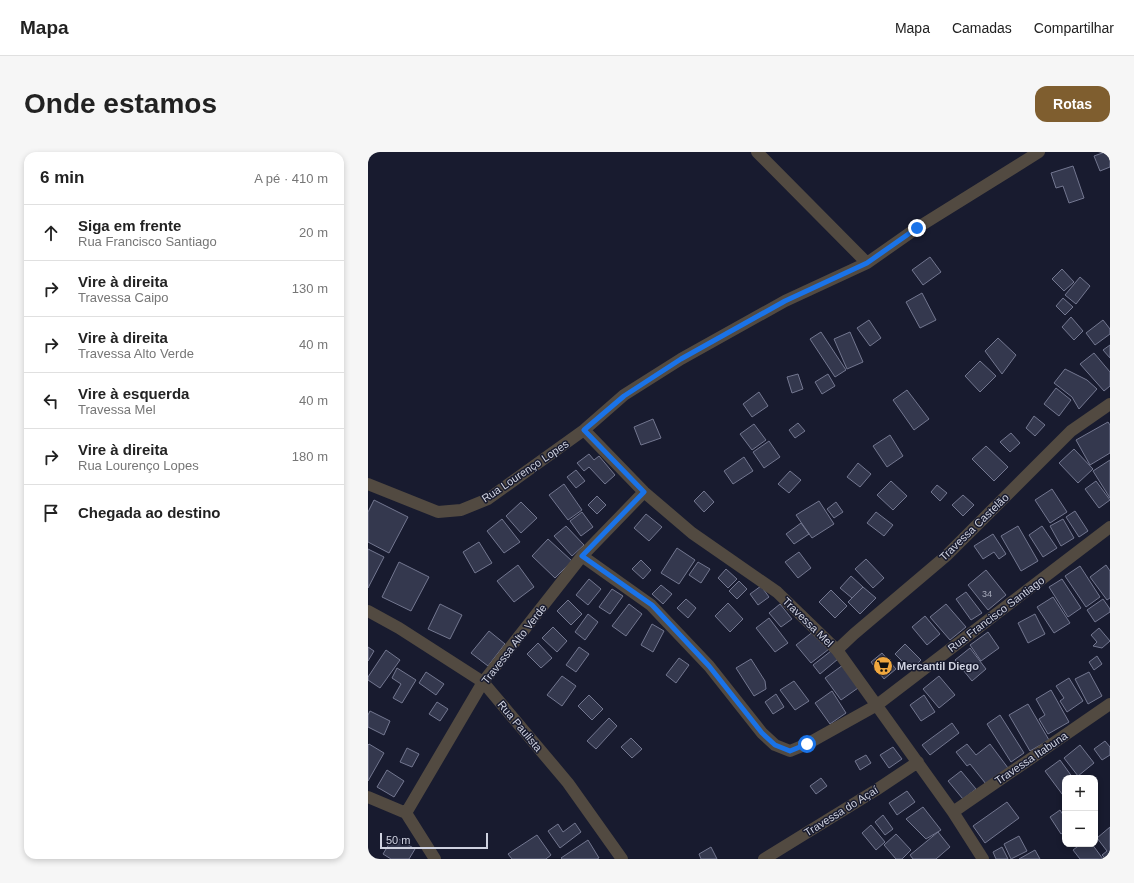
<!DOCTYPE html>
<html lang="pt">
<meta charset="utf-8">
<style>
:root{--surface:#fff;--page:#f6f6f6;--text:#222;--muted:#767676;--line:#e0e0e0;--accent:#7f5e2f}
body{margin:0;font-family:Helvetica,sans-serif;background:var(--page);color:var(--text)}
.controls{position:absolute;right:12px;bottom:12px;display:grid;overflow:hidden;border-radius:8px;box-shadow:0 2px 6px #0003}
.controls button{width:36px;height:36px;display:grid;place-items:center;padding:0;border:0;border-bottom:1px solid var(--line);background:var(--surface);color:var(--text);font:20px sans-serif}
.scale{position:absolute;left:12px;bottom:10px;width:108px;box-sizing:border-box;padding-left:4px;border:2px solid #cfd2e0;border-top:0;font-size:11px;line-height:14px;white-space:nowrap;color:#cfd2e0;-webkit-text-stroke:3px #181b2f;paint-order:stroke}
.stop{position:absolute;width:12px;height:12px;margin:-9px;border:3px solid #1a73e8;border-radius:50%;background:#fff}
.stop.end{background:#1a73e8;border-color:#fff;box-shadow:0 1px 4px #0008}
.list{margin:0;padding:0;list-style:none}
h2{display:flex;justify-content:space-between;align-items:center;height:52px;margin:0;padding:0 16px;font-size:17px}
h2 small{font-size:13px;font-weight:400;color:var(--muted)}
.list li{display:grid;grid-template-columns:26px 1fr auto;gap:12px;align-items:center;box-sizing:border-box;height:56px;padding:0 16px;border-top:1px solid var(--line)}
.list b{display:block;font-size:15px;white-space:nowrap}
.list p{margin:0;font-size:13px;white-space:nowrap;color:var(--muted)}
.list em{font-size:13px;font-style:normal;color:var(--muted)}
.icon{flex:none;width:22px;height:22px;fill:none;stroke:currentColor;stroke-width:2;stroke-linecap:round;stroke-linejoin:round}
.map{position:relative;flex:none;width:742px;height:707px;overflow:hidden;border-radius:12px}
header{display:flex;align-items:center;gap:24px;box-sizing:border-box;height:56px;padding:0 20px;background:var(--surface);border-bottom:1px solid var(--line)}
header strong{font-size:19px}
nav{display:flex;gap:22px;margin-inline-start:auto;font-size:14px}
.intro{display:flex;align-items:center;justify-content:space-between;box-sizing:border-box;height:96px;padding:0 24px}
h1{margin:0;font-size:28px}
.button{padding:10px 18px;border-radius:12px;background:var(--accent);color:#fff;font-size:14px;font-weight:700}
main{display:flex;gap:24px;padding:0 24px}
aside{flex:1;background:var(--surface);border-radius:12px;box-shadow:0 2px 6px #0003}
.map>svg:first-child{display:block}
</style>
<header>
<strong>Mapa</strong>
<nav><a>Mapa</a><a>Camadas</a><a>Compartilhar</a></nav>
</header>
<div class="intro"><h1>Onde estamos</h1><a class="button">Rotas</a></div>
<main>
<aside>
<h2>6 min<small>A pé · 410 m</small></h2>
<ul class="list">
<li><svg class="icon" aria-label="ahead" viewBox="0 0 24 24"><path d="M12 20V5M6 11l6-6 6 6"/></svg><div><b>Siga em frente</b><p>Rua Francisco Santiago</p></div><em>20 m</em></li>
<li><svg class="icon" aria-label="right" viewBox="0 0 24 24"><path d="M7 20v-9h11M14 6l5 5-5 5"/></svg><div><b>Vire à direita</b><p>Travessa Caipo</p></div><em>130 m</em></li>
<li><svg class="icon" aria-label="right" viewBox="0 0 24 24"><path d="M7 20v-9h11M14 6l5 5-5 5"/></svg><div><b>Vire à direita</b><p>Travessa Alto Verde</p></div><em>40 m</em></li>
<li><svg class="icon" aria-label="left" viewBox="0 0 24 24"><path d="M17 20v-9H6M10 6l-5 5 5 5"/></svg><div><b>Vire à esquerda</b><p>Travessa Mel</p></div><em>40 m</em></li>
<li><svg class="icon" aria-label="right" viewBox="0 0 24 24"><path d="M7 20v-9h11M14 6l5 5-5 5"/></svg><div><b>Vire à direita</b><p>Rua Lourenço Lopes</p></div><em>180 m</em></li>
<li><svg class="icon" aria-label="arrive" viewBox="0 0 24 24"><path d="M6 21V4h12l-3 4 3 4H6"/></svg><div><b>Chegada ao destino</b></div></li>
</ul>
</aside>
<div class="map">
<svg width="742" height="707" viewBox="0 0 742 707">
<rect width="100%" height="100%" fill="#181b2f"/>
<path fill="#34384e" stroke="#737790" d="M737,0H740L742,5V15L732,19L726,4Z
M705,14L716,46L701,51L695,34L688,36L683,21Z
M562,105L573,120L555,133L544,118Z
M694,117L706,130L696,139L684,127Z
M712,125L722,134L708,152L697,143Z
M554,141L568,168L552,176L538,150Z
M695,146L705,155L697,163L688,154Z
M703,165L715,179L706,188L694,175Z
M501,168L513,186L502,194L489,176Z
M735,168L742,177V182L727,193L718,181Z
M453,180L478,218L467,225L442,187Z
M482,180L495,210L479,217L466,187Z
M630,186L648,203L634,222L617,199Z
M742,193V206L735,198Z
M726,201L742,220V234L736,239L712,212Z
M612,209L628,224L612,240L597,224Z
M697,217L719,228L729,237L711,257L704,245L686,231Z
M430,222L435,237L424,241L419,225Z
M460,222L467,234L454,242L447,230Z
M688,236L703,248L691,264L676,252Z
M539,238L561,267L546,278L525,248Z
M391,240L400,254L384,265L375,252Z
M666,264L677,273L667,284L658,276Z
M285,267L293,286L273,293L266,275Z
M740,270L742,273V301L722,313L708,288Z
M430,271L437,279L427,286L421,278Z
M386,272L398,288L384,298L372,282Z
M643,281L652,291L642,300L632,290Z
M522,283L535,304L519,315L505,294Z
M401,289L412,305L396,316L385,300Z
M618,294L640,315L626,329L604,307Z
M706,297L725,317L710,331L691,311Z
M221,302L226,308L231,304L247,323L237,332L221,315L216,319L209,311Z
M376,305L385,319L365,332L356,319Z
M742,308V346L725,319Z
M490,311L503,322L492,335L479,325Z
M208,318L217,329L208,336L199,325Z
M422,319L433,328L421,341L410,332Z
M523,329L539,344L525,358L509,343Z
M728,329L742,348L731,356L717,337Z
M196,332L214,358L200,368L181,343Z
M569,333L579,341L572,349L563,340Z
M684,337L699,360L682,371L667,348Z
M336,339L346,350L336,360L326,349Z
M595,343L606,353L595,364L584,353Z
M229,344L238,353L229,362L220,353Z
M6,348L40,365L21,401L0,390V360Z
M451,349L466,372L444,386L428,363Z
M153,350L169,366L153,381L138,364Z
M468,350L475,360L466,366L459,357Z
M707,359L720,379L711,385L698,365Z
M214,360L225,375L213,384L202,369Z
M508,360L525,373L516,384L499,371Z
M278,362L294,375L281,389L266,376Z
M134,367L152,390L136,401L119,379Z
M695,367L706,386L693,394L682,374Z
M433,371L441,382L426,392L418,382Z
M198,374L216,393L204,404L186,384Z
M650,374L670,409L653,419L633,384Z
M674,374L689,396L675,405L661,383Z
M625,382L638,402L631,407L626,400L615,407L606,394Z
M180,387L204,409L187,426L164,404Z
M111,390L124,411L107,421L95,400Z
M309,396L327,408L311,432L293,421Z
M0,397L16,405L0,436Z
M431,400L443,416L430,426L417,410Z
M498,407L516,426L505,436L487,417Z
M273,408L283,418L275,427L264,417Z
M31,410L61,425L43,459L14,445Z
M330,410L342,417L333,431L321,423Z
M150,413L166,435L146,450L129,429Z
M738,413L742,419V446L739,448L722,425Z
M712,414L732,445L718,455L697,424Z
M358,417L369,427L360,436L350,426Z
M618,418L638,443L620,458L600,433Z
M483,424L495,435L484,446L472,436Z
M221,427L233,437L220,453L208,443Z
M694,427L713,456L700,465L681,435Z
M371,429L379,437L369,447L361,439Z
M293,433L304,442L295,452L284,442Z
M393,434L401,445L390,453L382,442Z
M495,435L508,446L492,462L480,450Z
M244,437L255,444L242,462L231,455Z
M463,438L479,454L467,466L451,450Z
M598,440L614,461L603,468L588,447Z
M685,445L702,471L686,481L669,455Z
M318,447L328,456L320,466L309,456Z
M735,447L742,457V460L727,470L719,458Z
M200,448L214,462L203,473L189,459Z
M360,451L375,467L362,480L347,464Z
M72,452L94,463L82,487L60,477Z
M261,452L274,462L258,484L244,474Z
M412,452L424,467L413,475L401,461Z
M578,452L598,475L582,488L562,465Z
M220,462L230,470L217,488L207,480Z
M667,462L677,482L660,491L650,471Z
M557,464L572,482L559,493L544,475Z
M401,466L420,491L407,500L388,476Z
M284,472L296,479L285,500L273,493Z
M185,475L199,489L189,500L174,486Z
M731,476L742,489L734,496L725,494L729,490L723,483Z
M121,479L137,492L120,514L103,501Z
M446,479L461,497L443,511L428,493Z
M620,480L631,496L613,509L602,493Z
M170,491L184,506L173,516L159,502Z
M537,492L553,508L543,518L527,502Z
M0,495L6,499L0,509Z
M211,495L221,502L208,520L198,513Z
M602,496L618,517L604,529L587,508Z
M18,498L32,508L12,536L0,528V525Z
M463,499L470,507L452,522L445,513Z
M514,501L528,517L516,527L503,510Z
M729,504L734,512L726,518L721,510Z
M311,506L321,513L308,531L298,523Z
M383,507L397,529L398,537L386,544L368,516Z
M475,513L490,536L473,548L457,526Z
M29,516L48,528L34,551L25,546L33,532L24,526Z
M58,520L76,532L68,543L51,531Z
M721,520L734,544L720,552L707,527Z
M194,524L208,534L194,554L179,543Z
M571,524L587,543L571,556L555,537Z
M701,526L715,549L699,560L692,549L696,546L688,534Z
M426,529L441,549L427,558L412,538Z
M683,538L701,570L680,582L671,567L677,563L668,547Z
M464,539L478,561L462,572L447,551Z
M408,542L416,555L405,562L397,550Z
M221,543L235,557L224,568L210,554Z
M556,543L567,560L553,569L542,553Z
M69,550L80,557L72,569L61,562Z
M660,552L681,588L662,599L641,563Z
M2,559L22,569L16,583L0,575V563Z
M632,563L656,601L643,610L619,572Z
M241,566L249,574L228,597L219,589Z
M584,571L591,581L562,603L554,593Z
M263,586L274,597L264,606L253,595Z
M737,589L742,595V603L734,608L726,597Z
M1,592L16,601L0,629V593Z
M599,592L608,603L622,592L640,616L618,632L602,612L599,614L588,600Z
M712,593L726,611L710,624L696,606Z
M525,595L534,607L521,616L512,603Z
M39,596L51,602L44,615L32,610Z
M498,603L503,611L492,618L487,609Z
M692,608L705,626H697V646L677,619Z
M19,618L36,629L26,645L9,635Z
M593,619L608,637L595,647L580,629Z
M453,626L459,634L448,642L442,634Z
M539,639L547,650L529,663L521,651Z
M639,650L651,666L617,691L605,674Z
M555,655L573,678L558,687L538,667Z
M692,658L697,666V679L693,682L682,665Z
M515,663L525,677L517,683L507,670Z
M207,671L213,680L192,696L180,679L190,672L195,680Z
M503,673L517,690L508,698L494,681Z
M742,675V707H738L734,703L739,699L729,686Z
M570,680L582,695L568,707H545L542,703Z
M528,682L543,698L534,707H528L516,693Z
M169,683L183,703L178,707H144L140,702Z
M26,684L47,697L41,707H23L15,702Z
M651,684L659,699L643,707L636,692Z
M220,688L231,706L229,707H194L193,706Z
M713,692H724L735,707H712L705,698Z
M343,695L349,707H333L331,702Z
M634,695L640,707H628L625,700Z
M667,698L672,707H651Z"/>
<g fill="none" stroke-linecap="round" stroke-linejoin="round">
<path stroke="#524a41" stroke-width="12" d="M389,0L499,111
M216,278L276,340L324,381L409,440L469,498L585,660L615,707
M0,332L70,360L93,358L120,347L216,278L256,243L313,207L417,149L499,111L549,76L671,0
M214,404L283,453L341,514L394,581L407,593L422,599L439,592L509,553L742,375
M0,459L31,476L115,530L200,631L254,707
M469,498L486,482L578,404L703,279L742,252
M0,645L38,661L67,707
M585,660L742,552
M38,661L115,530L214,404L276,340
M396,707L508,638L550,610"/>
</g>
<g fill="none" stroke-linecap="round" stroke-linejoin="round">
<path stroke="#1a73e8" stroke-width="5" d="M439,592L422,599L407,593L394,581L341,514L284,453L214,404L276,340L216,278L256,244L313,207L417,149L499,111L549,76"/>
</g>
<defs>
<g id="supermarket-disc" transform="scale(1)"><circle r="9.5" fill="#f0a73e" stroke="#181b2f"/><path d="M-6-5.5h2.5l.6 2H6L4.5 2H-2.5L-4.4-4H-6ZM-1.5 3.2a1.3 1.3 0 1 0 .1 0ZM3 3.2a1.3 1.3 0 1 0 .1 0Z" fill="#111"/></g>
</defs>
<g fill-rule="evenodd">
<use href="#supermarket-disc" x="515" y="514"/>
</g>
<g text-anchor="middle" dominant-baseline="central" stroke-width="3" stroke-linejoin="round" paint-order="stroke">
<g font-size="9" fill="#a8acbc">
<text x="619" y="442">34</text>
</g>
<g font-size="11" fill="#cfd2e0" stroke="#181b2f">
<text transform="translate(157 319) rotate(-34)">Rua Lourenço Lopes</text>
<text transform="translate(606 375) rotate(-44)">Travessa Castelão</text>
<text transform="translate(628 462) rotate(-37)">Rua Francisco Santiago</text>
<text transform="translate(440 470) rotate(44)">Travessa Mel</text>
<text transform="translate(146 492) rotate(-52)">Travessa Alto Verde</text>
<text transform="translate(152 574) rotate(50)">Rua Paulista</text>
<text transform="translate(663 606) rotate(-34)">Travessa Itabuna</text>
<text transform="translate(473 659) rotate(-32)">Travessa do Açaí</text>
</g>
<g font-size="11" font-weight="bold" fill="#cfd2e0" stroke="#181b2f" text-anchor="start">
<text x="529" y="514">Mercantil Diego</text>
</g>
</g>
</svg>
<div class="controls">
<button>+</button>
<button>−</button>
</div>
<div class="scale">50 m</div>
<div class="stop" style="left:439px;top:592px"></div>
<div class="stop end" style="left:549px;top:76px"></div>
</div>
</main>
